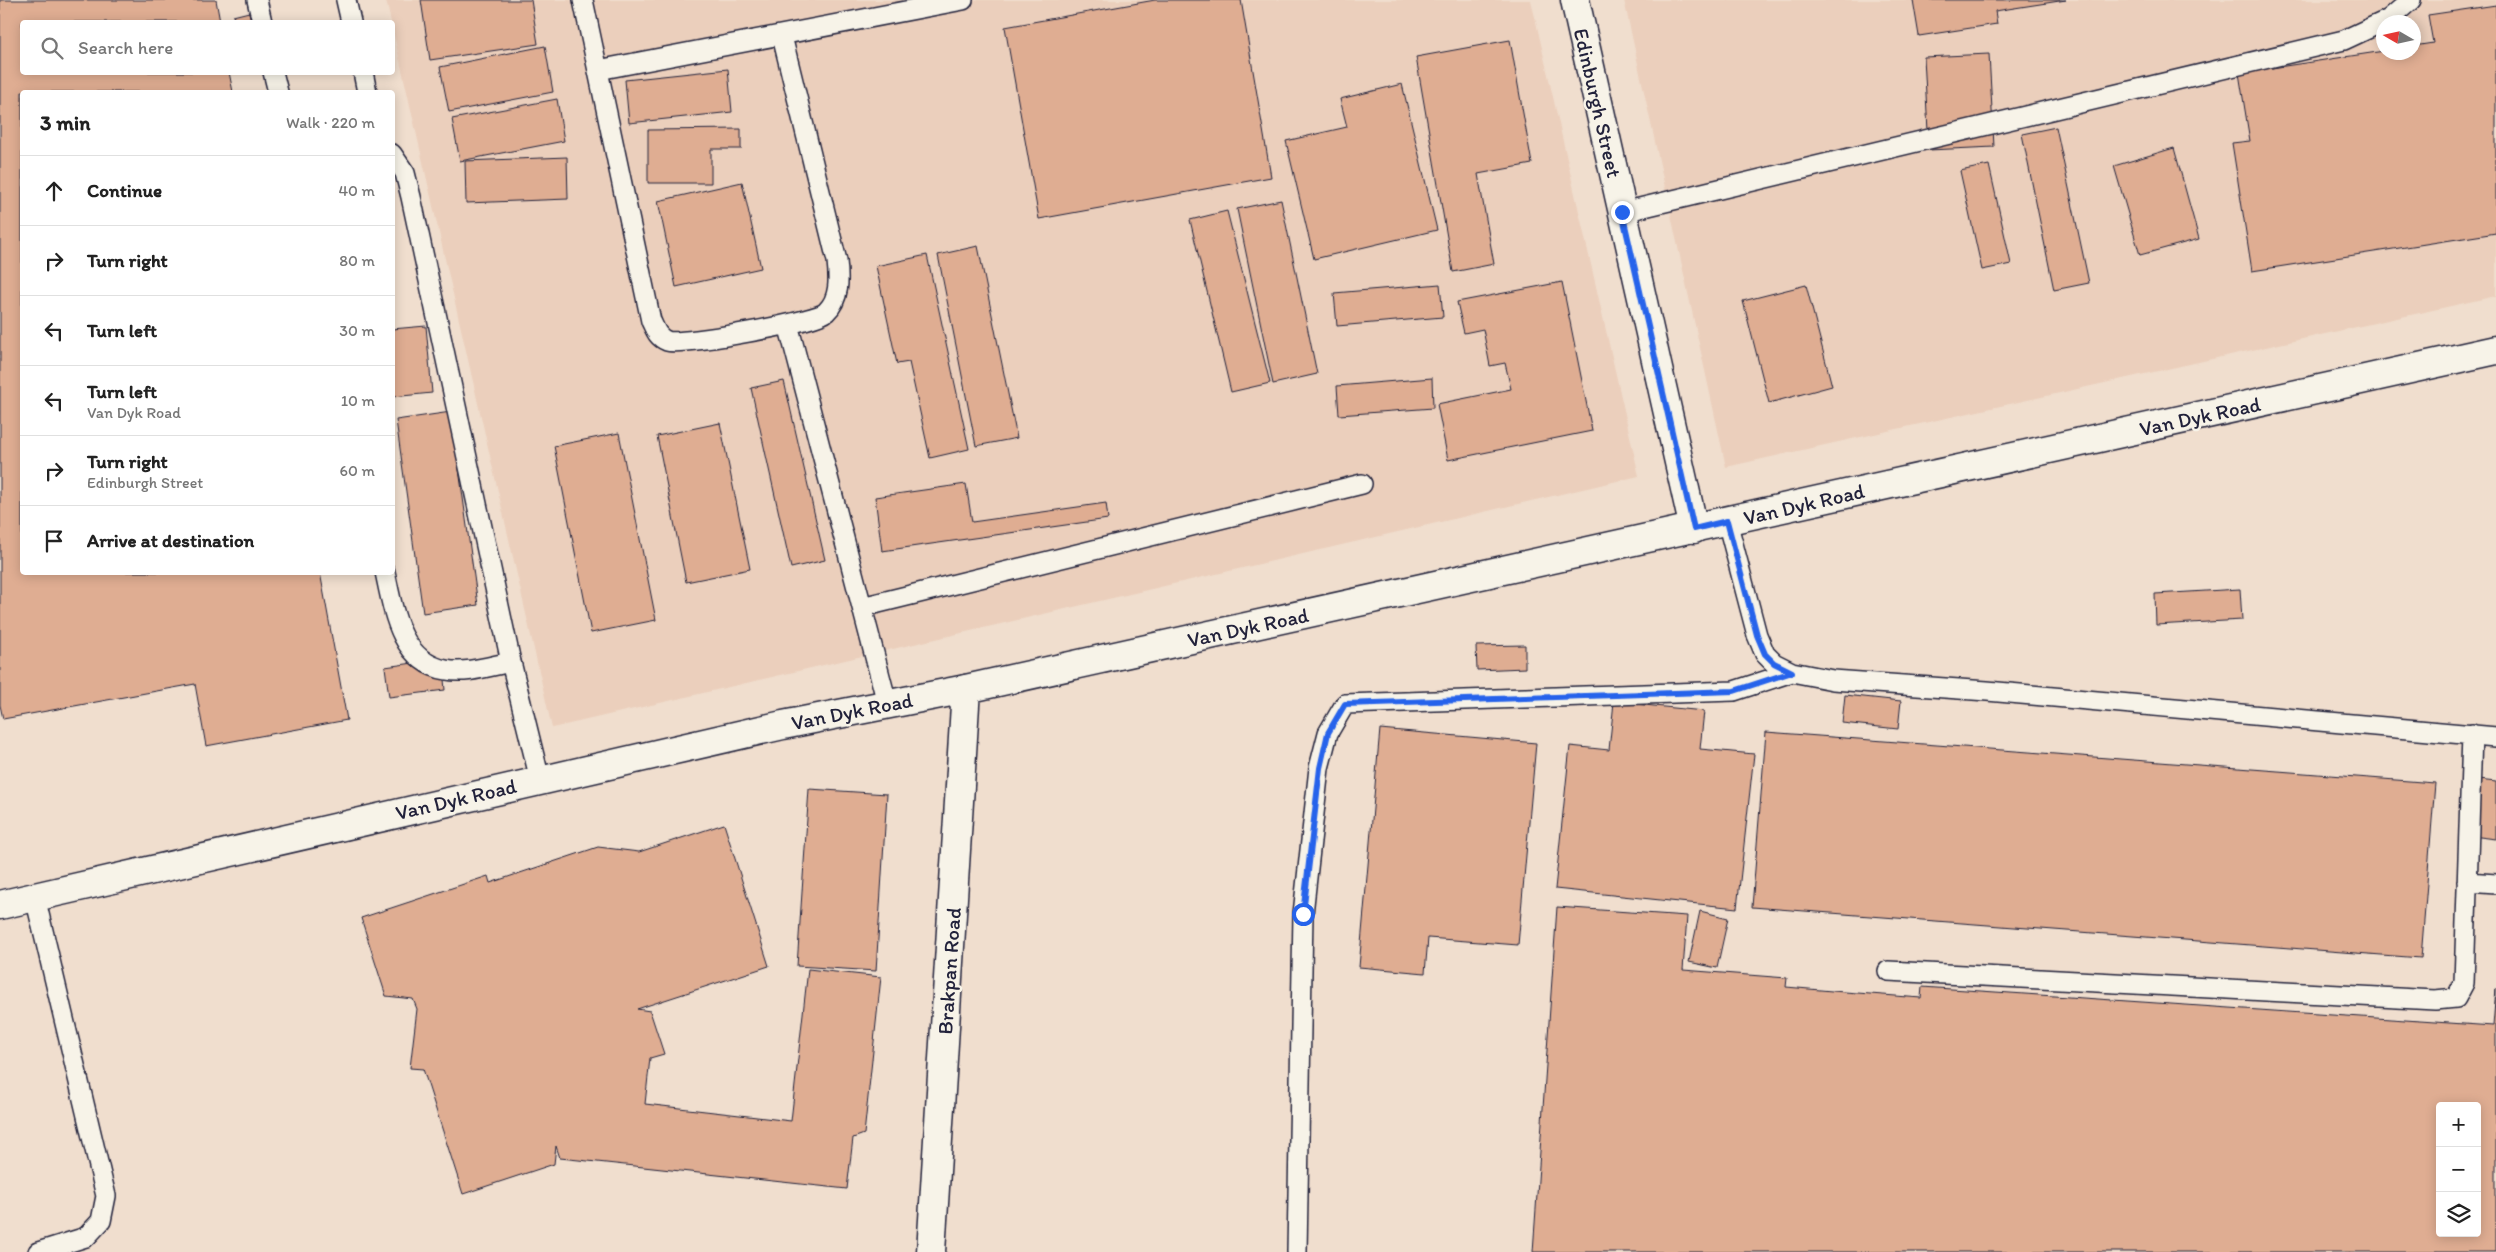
<!DOCTYPE html>
<meta charset="utf-8">
<style>
:root{--surface:#fff;--page:#f6f6f6;--text:#222;--muted:#767676;--line:#e0e0e0}
body{margin:0;font-family:Itim,sans-serif;background:var(--page);color:var(--text)}
.controls{position:absolute;right:15px;bottom:15px;display:grid;overflow:hidden;border-radius:5px;box-shadow:0 2px 12px #0003}
.controls button{width:45px;height:45px;display:grid;place-items:center;padding:0;border:0;border-bottom:1px solid var(--line);background:var(--surface);color:var(--text);font:25px sans-serif}
.compass{position:absolute;left:2376px;top:15px;width:45px;height:45px;border-radius:50%;background:var(--surface);box-shadow:0 2px 12px #0003;rotate:279deg}
.stop{position:absolute;width:15px;height:15px;margin:-11px;border:4px solid #2563eb;border-radius:50%;background:#fff}
.stop.end{background:#2563eb;border-color:#fff;box-shadow:0 1px 5px #0008}
.list{margin:0;padding:0;list-style:none}
h2{display:flex;justify-content:space-between;align-items:center;height:65px;margin:0;padding:0 20px;font-size:21px}
h2 small{font-size:16px;font-weight:400;color:var(--muted)}
.list li{display:grid;grid-template-columns:32px 1fr auto;gap:15px;align-items:center;box-sizing:border-box;height:70px;padding:0 20px;border-top:1px solid var(--line)}
.list b{display:block;font-size:19px;white-space:nowrap}
.list p{margin:0;font-size:16px;white-space:nowrap;color:var(--muted)}
.list em{font-size:16px;font-style:normal;color:var(--muted)}
.icon{flex:none;width:28px;height:28px;fill:none;stroke:currentColor;stroke-width:2;stroke-linecap:round;stroke-linejoin:round}
.map{position:relative;flex:none;width:2496px;height:1252px;overflow:hidden}
.search{position:absolute;background:var(--surface);box-shadow:0 2px 12px #0003;left:20px;top:20px;width:375px;height:55px;display:flex;align-items:center;gap:12px;box-sizing:border-box;padding:0 18px;border-radius:5px;color:var(--muted);font-size:19px}
.panel{position:absolute;background:var(--surface);box-shadow:0 2px 12px #0003;left:20px;top:90px;width:375px;height:485px;border-radius:5px}
.map>svg:first-child{display:block}
</style>
<div class="map">
<svg width="2496" height="1252" viewBox="0 0 2496 1252">
<rect width="100%" height="100%" fill="#f0dece"/>
<filter id="ink" filterUnits="userSpaceOnUse"><feTurbulence type="fractalNoise" baseFrequency=".02" numOctaves="2"/><feDisplacementMap in="SourceGraphic" scale="10" xChannelSelector="R" yChannelSelector="G"/><feConvolveMatrix kernelMatrix="1 2 1 2 8 2 1 2 1" color-interpolation-filters="sRGB"/></filter>
<g filter="url(#ink)">
<path fill="#ebcfbc" fill-rule="evenodd" d="M386,0H1531L1639,476L552,728Z
M1624,0H2496V296L1726,467ZM2384,22H2414V52H2384Z"/>
<path fill="#dfad92" stroke="#22223b" fill-rule="evenodd" d="M0,0H216L220,22H22V72H229L233,92H22V572H320L347,720L206,746L195,684L3,719L0,705Z
M421,0H531L538,44L430,60Z
M1155,0H1241L1271,177L1039,219L1005,27Z
M1913,0H2066L1995,11L1997,24L1919,36Z
M2496,5V233L2252,271L2232,143L2250,141L2239,73L2384,51L2414,52V46L2433,43L2428,15Z
M249,12L251,22H235L233,16Z
M1510,40L1532,164L1478,174L1494,264L1453,272L1416,57Z
M545,46L553,92L449,112L440,67Z
M1989,54L1994,147L1929,150L1924,57Z
M728,69L732,112L629,123L625,80Z
M1402,84L1437,230L1314,259L1286,141L1347,127L1340,99Z
M557,99L564,141L460,161L452,119Z
M2056,127L2089,283L2054,290L2022,134Z
M741,129V149H711V183H648V130Z
M2174,148L2199,239L2140,255L2114,166Z
M567,157L568,199L466,203L465,161Z
M1989,165L2011,264L1982,270L1960,171Z
M742,182L761,268L676,287L658,201Z
M1281,200L1317,374L1273,384L1237,209Z
M1227,211L1270,383L1231,392L1190,220Z
M978,246L1017,438L976,446L938,255Z
M927,255L969,449L930,458L909,362L897,364L876,266Z
M1562,282L1592,431L1448,460L1437,404L1511,389L1505,363L1490,366L1483,329L1464,333L1457,302Z
M1440,284L1443,317L1337,326L1334,293Z
M1806,285L1832,386L1769,403L1743,301Z
M426,326L432,393L392,397V329Z
M1432,378L1433,408L1339,415L1337,386Z
M784,381L825,560L791,568L751,388Z
M451,412L478,605L423,613L396,420Z
M720,423L750,569L686,582L657,436Z
M619,433L656,620L591,633L554,446Z
M966,484L972,522L1106,503L1108,519L882,551L875,497Z
M2240,589L2242,620L2156,625L2155,594Z
M1525,645V668L1477,670L1476,646Z
M442,659L445,690L389,697L385,667Z
M1845,695L1901,701L1898,729L1842,723Z
M1614,702L1704,711L1700,749L1754,754L1737,908L1555,889L1570,746L1609,750Z
M1380,729L1536,743L1518,945L1428,938L1425,973L1359,967Z
M1766,732L2435,783L2421,958L1752,907Z
M2478,779L2496,781V839L2472,836Z
M809,789L887,794L876,971L797,966Z
M724,824L769,966L637,1009L650,1011L664,1054L650,1058L645,1104L791,1121L808,969L881,977L864,1134L853,1138L847,1189L560,1158L556,1146L554,1164L463,1194L423,1069L410,1068L417,1009L413,999L386,996L361,918L488,876L490,883L598,847L639,852Z
M1557,907L1687,916L1683,970L1787,978L1786,987L1832,991L1921,998L1922,987L2493,1026L2496,989V1252H1533ZM2440,1106H2477V1233H2440Z
M1700,911L1728,918L1717,968L1689,962Z"/>
<g fill="none" stroke-linecap="round" stroke-linejoin="round">
<g stroke="#22223b" stroke-width="22">
<path id="service" d="M257,0L262,22
M346,0L351,22
M583,0L651,321C655,329 657,337 667,341C682,346 815,322 826,312C840,299 839,279 837,261L782,36
M598,70L963,0
M273,72L278,92
M363,72L367,92
M392,154L405,173L411,197L511,662L540,780
M1623,212L2344,40L2389,19L2411,0
M788,324L887,703
M1727,521L1757,635L1765,654L1774,663L1792,672L1833,680L1987,691L2496,737
M385,572C393,609 400,662 446,670C467,674 490,666 511,662
M862,607L1362,484
M2467,882L2496,884
M35,897L106,1196L101,1221L86,1237L38,1252
M1888,971L2435,1000L2456,998L2464,983L2472,734
M1297,1252L1303,914L1319,768L1328,733L1345,704L1734,691L1792,672"/>
</g>
<g stroke="#22223b" stroke-width="31">
<path id="minor" d="M1575,0L1694,529
M931,1252L966,689"/>
</g>
<g stroke="#22223b" stroke-width="31">
<path id="secondary" d="M0,905L783,725L966,689L2496,350"/>
</g>
<use href="#service" stroke="#f7f3e8" stroke-width="19"/>
<use href="#minor" stroke="#f7f3e8" stroke-width="28"/>
<use href="#secondary" stroke="#f7f3e8" stroke-width="28"/>
</g>
</g>
<g fill="none" stroke-linecap="round" stroke-linejoin="round" filter="url(#ink)">
<path stroke="#2563eb" stroke-width="6" d="M1303,914L1320,768L1328,733L1345,704L1734,691L1792,672L1774,663L1765,654L1757,635L1727,521L1694,529L1622,212"/>
</g>
<g text-anchor="middle" dominant-baseline="central" stroke-width="5" stroke-linejoin="round" paint-order="stroke">
<g font-size="21" fill="#22223b" stroke="#f7f3e8">
<text transform="translate(1598 103) rotate(77)">Edinburgh Street</text>
<text transform="translate(2200 416) rotate(-12)">Van Dyk Road</text>
<text transform="translate(1804 504) rotate(-13)">Van Dyk Road</text>
<text transform="translate(1248 627) rotate(-12)">Van Dyk Road</text>
<text transform="translate(852 711) rotate(-11)">Van Dyk Road</text>
<text transform="translate(456 799) rotate(-13)">Van Dyk Road</text>
<text transform="translate(949 971) rotate(-86)">Brakpan Road</text>
</g>
</g>
</svg>
<div class="controls">
<button>+</button>
<button>−</button>
<button><svg class="icon" aria-label="layers" viewBox="0 0 24 24"><path d="M12 4l9 5-9 5-9-5zM3 14l9 5 9-5"/></svg></button>
</div>
<svg class="compass" viewBox="-18 -18 36 36"><path d="M0-13l5 13h-10z" fill="#e53935"/><path d="M0 13l5-13h-10z" fill="#767676"/></svg>
<div class="stop" style="left:1303px;top:914px"></div>
<div class="stop end" style="left:1622px;top:212px"></div>
<div class="search"><svg class="icon" aria-label="search" viewBox="0 0 24 24"><circle cx="10" cy="10" r="6"/><path d="M15 15l6 6"/></svg>Search here</div>
<section class="panel">
<h2>3 min<small>Walk · 220 m</small></h2>
<ul class="list">
<li><svg class="icon" aria-label="ahead" viewBox="0 0 24 24"><path d="M12 20V5M6 11l6-6 6 6"/></svg><div><b>Continue</b></div><em>40 m</em></li>
<li><svg class="icon" aria-label="right" viewBox="0 0 24 24"><path d="M7 20v-9h11M14 6l5 5-5 5"/></svg><div><b>Turn right</b></div><em>80 m</em></li>
<li><svg class="icon" aria-label="left" viewBox="0 0 24 24"><path d="M17 20v-9H6M10 6l-5 5 5 5"/></svg><div><b>Turn left</b></div><em>30 m</em></li>
<li><svg class="icon" aria-label="left" viewBox="0 0 24 24"><path d="M17 20v-9H6M10 6l-5 5 5 5"/></svg><div><b>Turn left</b><p>Van Dyk Road</p></div><em>10 m</em></li>
<li><svg class="icon" aria-label="right" viewBox="0 0 24 24"><path d="M7 20v-9h11M14 6l5 5-5 5"/></svg><div><b>Turn right</b><p>Edinburgh Street</p></div><em>60 m</em></li>
<li><svg class="icon" aria-label="arrive" viewBox="0 0 24 24"><path d="M6 21V4h12l-3 4 3 4H6"/></svg><div><b>Arrive at destination</b></div></li>
</ul>
</section>
</div>
